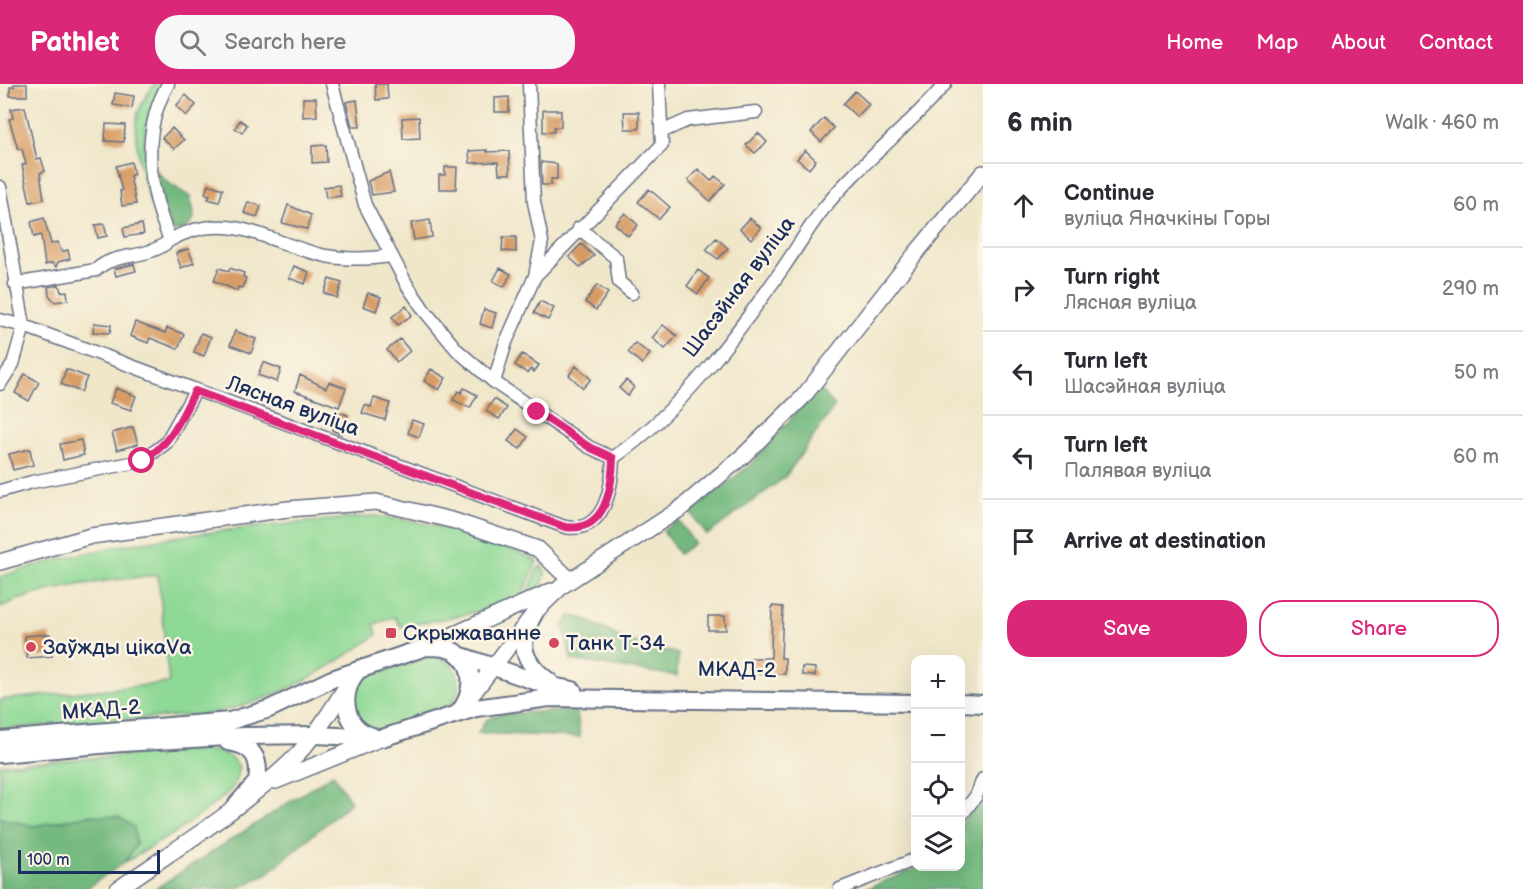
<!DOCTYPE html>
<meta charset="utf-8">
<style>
:root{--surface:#fff;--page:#f7f7f7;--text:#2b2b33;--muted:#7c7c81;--line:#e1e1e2;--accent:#db2777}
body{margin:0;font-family:"Balsamiq Sans",sans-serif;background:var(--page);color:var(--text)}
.controls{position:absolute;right:18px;bottom:18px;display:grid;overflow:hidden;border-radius:12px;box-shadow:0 6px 24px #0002}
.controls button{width:54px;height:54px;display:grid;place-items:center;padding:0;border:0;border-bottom:2px solid var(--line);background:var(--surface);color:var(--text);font:30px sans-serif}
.scale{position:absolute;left:18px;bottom:15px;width:142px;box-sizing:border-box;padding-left:6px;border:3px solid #1b2f5e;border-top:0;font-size:16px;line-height:21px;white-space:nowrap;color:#1b2f5e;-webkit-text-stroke:4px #fcf5e5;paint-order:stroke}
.stop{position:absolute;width:18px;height:18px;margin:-14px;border:4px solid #db2777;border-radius:50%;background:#fff}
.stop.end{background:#db2777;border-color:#fff;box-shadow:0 2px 6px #0008}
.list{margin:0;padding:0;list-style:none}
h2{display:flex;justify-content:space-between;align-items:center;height:78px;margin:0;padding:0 24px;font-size:26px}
h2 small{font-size:20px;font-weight:400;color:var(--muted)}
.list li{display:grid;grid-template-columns:39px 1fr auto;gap:18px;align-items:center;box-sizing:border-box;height:84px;padding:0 24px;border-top:2px solid var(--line)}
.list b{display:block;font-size:22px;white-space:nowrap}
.list p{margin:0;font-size:20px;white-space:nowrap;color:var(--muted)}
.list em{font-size:20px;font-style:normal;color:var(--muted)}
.actions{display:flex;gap:12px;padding:18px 24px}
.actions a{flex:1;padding:14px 0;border:2px solid var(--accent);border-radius:24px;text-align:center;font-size:21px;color:var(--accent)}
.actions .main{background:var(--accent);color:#fff}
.icon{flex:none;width:33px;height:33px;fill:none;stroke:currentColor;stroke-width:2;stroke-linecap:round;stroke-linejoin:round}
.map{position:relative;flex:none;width:983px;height:805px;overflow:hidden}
header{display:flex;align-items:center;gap:36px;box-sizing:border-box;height:84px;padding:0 30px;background:var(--accent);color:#fff}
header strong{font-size:28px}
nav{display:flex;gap:33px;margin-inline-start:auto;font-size:21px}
.search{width:420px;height:54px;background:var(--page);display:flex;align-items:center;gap:15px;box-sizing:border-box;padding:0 21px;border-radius:24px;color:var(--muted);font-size:22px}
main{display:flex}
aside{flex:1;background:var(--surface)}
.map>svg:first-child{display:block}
</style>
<header>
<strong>Pathlet</strong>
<div class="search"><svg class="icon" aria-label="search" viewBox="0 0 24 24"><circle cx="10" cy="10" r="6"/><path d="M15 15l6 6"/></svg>Search here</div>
<nav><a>Home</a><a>Map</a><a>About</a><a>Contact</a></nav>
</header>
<main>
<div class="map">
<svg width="983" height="805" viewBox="0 0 983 805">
<rect width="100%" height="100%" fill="#fcf5e5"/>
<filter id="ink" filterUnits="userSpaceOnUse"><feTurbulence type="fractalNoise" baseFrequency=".0167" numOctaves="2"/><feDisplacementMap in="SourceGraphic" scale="12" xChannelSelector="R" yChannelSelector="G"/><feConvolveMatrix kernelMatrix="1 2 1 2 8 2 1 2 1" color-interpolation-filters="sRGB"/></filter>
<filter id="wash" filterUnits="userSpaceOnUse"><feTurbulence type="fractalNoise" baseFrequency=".008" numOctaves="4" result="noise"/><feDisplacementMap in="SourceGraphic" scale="24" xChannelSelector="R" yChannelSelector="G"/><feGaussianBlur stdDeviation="1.35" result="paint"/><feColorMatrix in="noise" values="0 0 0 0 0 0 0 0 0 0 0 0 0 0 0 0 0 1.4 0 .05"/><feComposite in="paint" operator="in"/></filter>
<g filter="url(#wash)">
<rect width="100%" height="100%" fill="#f0e7cb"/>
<path fill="#8fd996" stroke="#55847a" stroke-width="1.5" d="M155,0H164C157,15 148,31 145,47C141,74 155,116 160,144C148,117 132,63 137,33C139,23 148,9 155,0Z
M373,432C425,436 491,454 537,477L522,512L472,529L401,543L395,533L374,540L377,551C322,589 274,619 207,630L0,645V616L169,599L158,491C105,497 49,501 0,523V493C118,452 249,444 373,432Z
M542,481L545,489L542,502L528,510L537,486Z
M434,572C458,578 466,600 451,621L384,646L366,643L351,622L359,599L364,593Z
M194,666C214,667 227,665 239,683L234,702L221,715L176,748L125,778L136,760L90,731L34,742L0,734V681Z"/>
<path fill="#73b97f" stroke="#47746e" stroke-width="1.5" d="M156,86L166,97L190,113C196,135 198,142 173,148L165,128Z
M818,304L835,322L785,393L707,451L691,429L750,381Z
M678,436L694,459L679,470L663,447Z
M570,532L582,534L623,555L678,570L677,592L571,576L563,541Z
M577,626L580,653L478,649L486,636L501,630Z
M333,690L351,718L268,789L237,805H155Z
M983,706V805H866L919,783L960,782L961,741Z
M90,731L119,733L134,743L136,760L125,778L85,805H0V734L34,742Z"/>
<g id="blocks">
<path fill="#d79b63" d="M14,0H27V12H10V3H14Z
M375,0H387L388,15L376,16Z
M855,7L869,20L857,33L843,20Z
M115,9L134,12L132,24L113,21Z
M186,11L196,21L186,32L176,22Z
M509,13V28H495V14Z
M303,14H316L317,32L303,33Z
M357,16L360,43H352L346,18Z
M25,23L37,75L41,74L45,87L40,89L44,115L30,118L22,81L26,80L22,65H18L9,35L13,34L11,25Z
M543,26H561V43H554V48H543Z
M624,28H639V45H625Z
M419,33L420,54L403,55L402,34Z
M824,34L834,44L821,58L811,48Z
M240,36L247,41L242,49L235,44Z
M106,40L125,41L124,58L105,57Z
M172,44L184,56L174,65L162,54Z
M758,49L767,58L755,69L746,61Z
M326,61L327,78L312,79V62Z
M487,66V68L509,67L510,90H499L498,78L470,79L469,67Z
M805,66L816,76L809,85L797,75Z
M131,78L134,90L130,92L136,120L122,122L120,107H122L116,82Z
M541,78L557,80V95H551V101H542Z
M445,83H457L456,105H439V91H445Z
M698,85L711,97L715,92L725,100L710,117L688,96Z
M389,88L394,108L372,111L368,97Z
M208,100L223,105L219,118L208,115L210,111L205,110Z
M339,101L341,112L326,114L324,103Z
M649,105L670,123L659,135L638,118Z
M248,118L261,122L257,133L244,129Z
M288,121L311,131L307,145L282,139Z
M625,129L638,141L628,152L615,140Z
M44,134L51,160L58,158L61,168L68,166L70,175L58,178L56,183L52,179L45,181L41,151L34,153L31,138Z
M750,134L761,144L751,155L740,145Z
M430,136L432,153L414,156L411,139Z
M104,140L107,152L98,154L95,141Z
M142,140L144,150L125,153L123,144Z
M503,153H516V168L502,167Z
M716,154L728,164L718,175L706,166Z
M581,160L594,172L580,183L569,173Z
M188,165L194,179L181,184L176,169Z
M134,180L136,187L116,192L114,185Z
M294,182L309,188L305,200L289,194Z
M219,184L229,187L230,184L244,189L243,193L246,194L242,204L238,203L237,207L214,197Z
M500,184L511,190L504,203L493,197Z
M698,186L709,194L698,210L687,202Z
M329,195L342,199L337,214L324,209Z
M59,201L61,208L67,207L68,216L55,218L49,211L48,203Z
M597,201L608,209L596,226L585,218Z
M368,209L381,213L376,227L363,222Z
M540,217L554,224L548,236L534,229Z
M406,222L412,231L398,241L392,233Z
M484,225L496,229L492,244L480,240Z
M135,238L165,249L167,244L184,250L178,265L150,254L148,259L130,252Z
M94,239L111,241L110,249L93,248Z
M663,241L677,252L665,265L652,254Z
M235,247L256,255L251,269L230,261Z
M201,249L211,253L204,272L194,268Z
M400,255L410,267L397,278L387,266Z
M635,259L650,270L642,280L628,268Z
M522,270L539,281L534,288L531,285L527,289L515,281Z
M263,278L281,285L277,298L258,291Z
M576,282L591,295L583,304L569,291Z
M66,285L87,293L81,308L61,300Z
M431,285L446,294L439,306L424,297Z
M25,290L39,298L29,317L15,309Z
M300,291L326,304L329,298L346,304L339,323L295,307Z
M626,296L634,303L628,312L619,304Z
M116,304L136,312L131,326L110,319Z
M464,304L477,311L470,324L453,316L458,307L461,309Z
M374,314L390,319L385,336L362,329L365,321L371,323Z
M494,315L507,324L499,335L486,327Z
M339,328L348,331L341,350L332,346Z
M412,336L424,340L419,353L408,349Z
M133,343L138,360L117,366L112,349Z
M517,345L528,353L520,365L508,357Z
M81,356L84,371L63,376L60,360Z
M30,365L33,381L13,386L9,370Z
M772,522L783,523L781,574H785V590L750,589L751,574H771Z
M708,532H725L726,546H708Z
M50,550L52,572L27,574L25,552Z
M802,583L815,584V592L802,591Z"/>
</g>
</g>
<g filter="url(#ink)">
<use href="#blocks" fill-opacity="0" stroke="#666f84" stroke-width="1.5"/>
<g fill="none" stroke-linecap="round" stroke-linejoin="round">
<g stroke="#666f84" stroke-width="15">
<path id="minor" d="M168,0C140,49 149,106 170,156C228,123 269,160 326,172C348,176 369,175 392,172
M332,0L365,121L407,201L424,226L457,266L494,298L589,363L613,374
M661,48L688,36L756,28
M0,103L24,242L565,443C605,450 612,404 613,374C680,328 737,250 783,184C797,164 809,143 824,124C860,79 908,44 945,0
M579,144L616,174L619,198L632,209
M536,191L662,61L659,0
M15,200L96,186C115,167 147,177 170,156
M0,236L24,242L13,280L0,300
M494,298L506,258L535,192L542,157L534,118L529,0
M0,407L32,398L142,377L166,359L195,307
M960,733L976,712L983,695
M840,805L916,775"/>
</g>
<g stroke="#666f84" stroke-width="18">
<path id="major" d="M0,478L91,452L288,425L376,418L455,437L538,465L570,496
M426,563L551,507
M468,616L535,528L562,502L680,425L744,371L803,313L916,169L983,89
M276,697L382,654
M118,805C175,765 238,727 289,679C313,656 331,627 349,598"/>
</g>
<g stroke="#666f84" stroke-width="20">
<path id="highway" d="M535,528C517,559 521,577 550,598
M459,571L546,601L573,606
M361,584C339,603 341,643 372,652
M960,619L983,620
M0,656L230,637L269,625L332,595L426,563C437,563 449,563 458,570C477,584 472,614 458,629
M228,658C252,661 261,673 257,698L237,720
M0,670L122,659L244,652L315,651L382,654L476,624L549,614L916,619"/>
</g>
<use href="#minor" stroke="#fff" stroke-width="12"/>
<use href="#major" stroke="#fff" stroke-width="15"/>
<use href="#highway" stroke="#fff" stroke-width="16"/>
</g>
</g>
<g fill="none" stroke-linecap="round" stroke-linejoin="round" filter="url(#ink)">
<path stroke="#db2777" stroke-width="8" d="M142,377C170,362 181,334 195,307L565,443C606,449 612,404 613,374L589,363L537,328"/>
</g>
<g fill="#d1495b" stroke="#fcf5e5" stroke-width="2">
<rect x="385" y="543" width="12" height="12" rx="3"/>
<circle cx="554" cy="559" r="6"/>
<circle cx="31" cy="563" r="6"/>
</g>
<g text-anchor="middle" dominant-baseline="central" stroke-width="5" stroke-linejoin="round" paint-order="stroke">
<g font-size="21" fill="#1b2f5e" stroke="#fcf5e5">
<text transform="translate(739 203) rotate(-53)">Шасэйная вуліца</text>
<text transform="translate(293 322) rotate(20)">Лясная вуліца</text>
<text transform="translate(737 586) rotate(1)">МКАД-2</text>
<text transform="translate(101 626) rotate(-4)">МКАД-2</text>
</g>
<g font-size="21" fill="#1b2f5e" stroke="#fcf5e5" text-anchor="start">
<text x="403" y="549">Скрыжаванне</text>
<text x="566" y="559">Танк Т-34</text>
<text x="43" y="563">Заўжды цікаVа</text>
</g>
</g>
</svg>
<div class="controls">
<button>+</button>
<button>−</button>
<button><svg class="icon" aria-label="locate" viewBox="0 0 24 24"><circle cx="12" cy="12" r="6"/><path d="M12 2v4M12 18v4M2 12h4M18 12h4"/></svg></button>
<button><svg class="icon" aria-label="layers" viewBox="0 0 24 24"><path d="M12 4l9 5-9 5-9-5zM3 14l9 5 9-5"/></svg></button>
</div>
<div class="scale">100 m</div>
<div class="stop" style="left:142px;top:377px"></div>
<div class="stop end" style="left:537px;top:328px"></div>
</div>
<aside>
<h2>6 min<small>Walk · 460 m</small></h2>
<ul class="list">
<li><svg class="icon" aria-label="ahead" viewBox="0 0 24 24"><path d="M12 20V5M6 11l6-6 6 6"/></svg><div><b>Continue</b><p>вуліца Яначкіны Горы</p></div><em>60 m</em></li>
<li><svg class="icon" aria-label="right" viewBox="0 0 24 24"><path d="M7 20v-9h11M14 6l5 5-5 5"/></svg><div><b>Turn right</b><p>Лясная вуліца</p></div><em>290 m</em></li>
<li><svg class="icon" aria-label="left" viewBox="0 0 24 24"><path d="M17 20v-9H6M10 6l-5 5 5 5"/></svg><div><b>Turn left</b><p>Шасэйная вуліца</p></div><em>50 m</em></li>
<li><svg class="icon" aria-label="left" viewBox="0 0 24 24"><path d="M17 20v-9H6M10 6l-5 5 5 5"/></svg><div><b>Turn left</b><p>Палявая вуліца</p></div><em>60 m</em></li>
<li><svg class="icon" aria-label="arrive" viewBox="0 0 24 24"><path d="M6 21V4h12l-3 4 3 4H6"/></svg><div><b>Arrive at destination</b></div></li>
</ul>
<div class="actions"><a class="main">Save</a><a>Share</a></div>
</aside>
</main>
